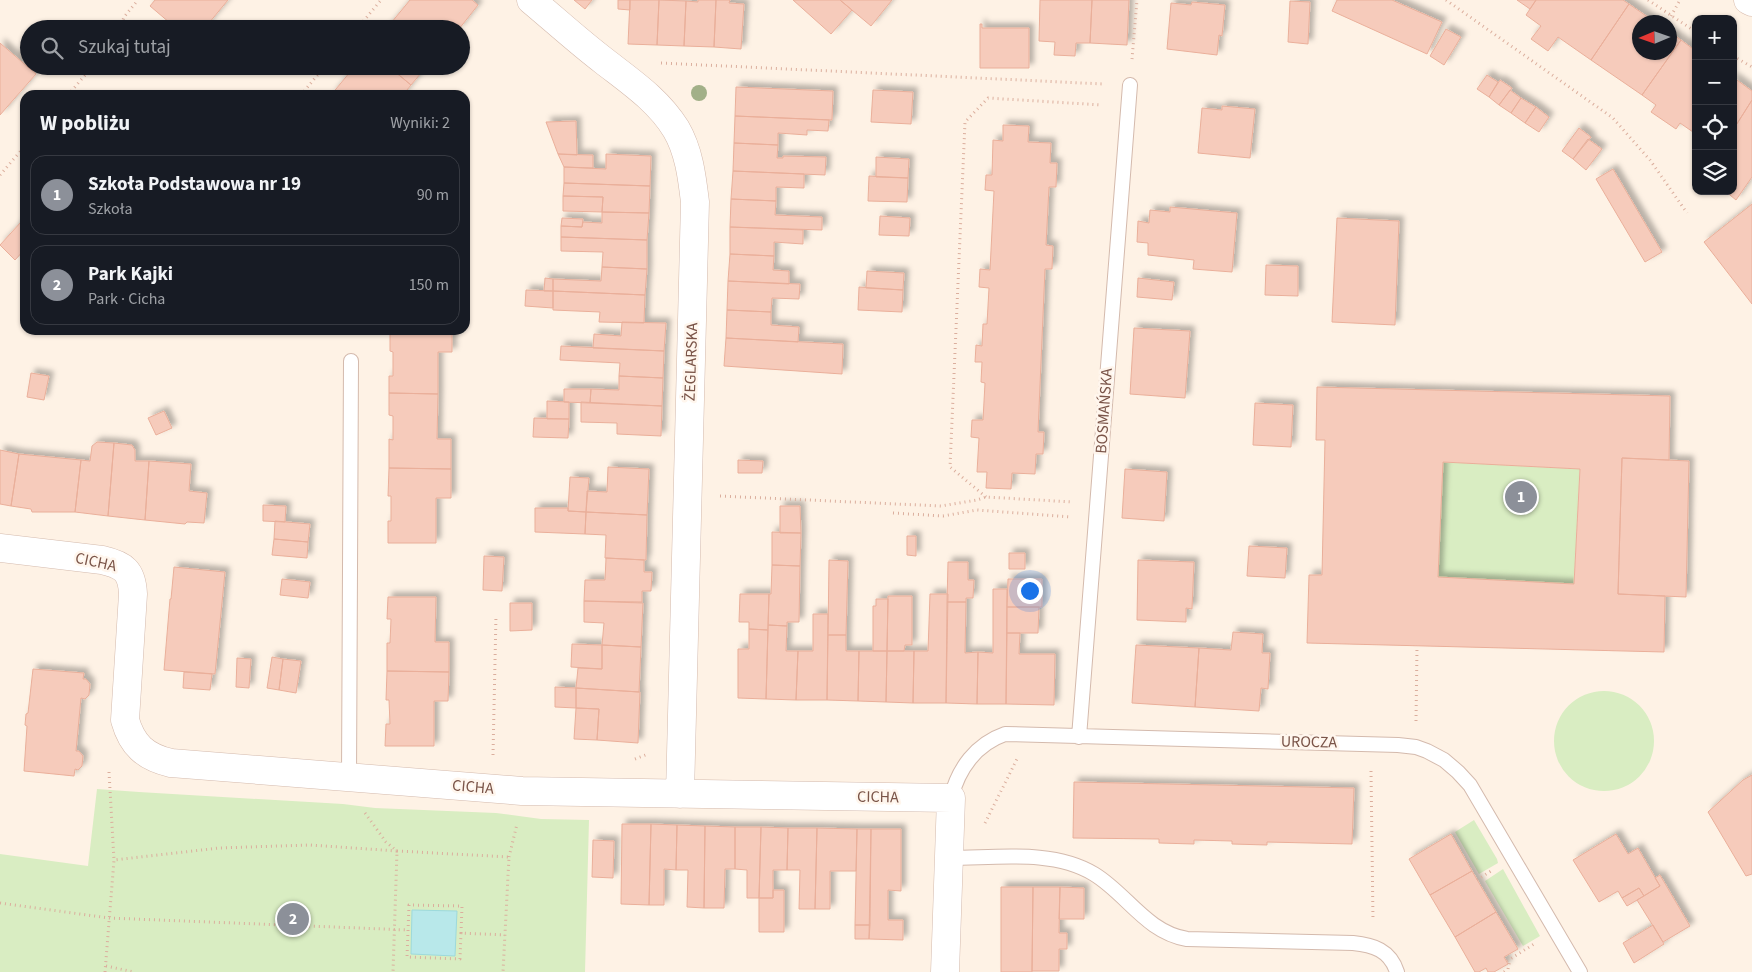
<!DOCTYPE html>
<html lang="pl">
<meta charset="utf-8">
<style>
:root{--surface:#171b24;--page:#20242c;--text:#f1f3f6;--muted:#9ea1a6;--line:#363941;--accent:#8c9099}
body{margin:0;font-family:"Source Sans 3",sans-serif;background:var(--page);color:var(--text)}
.controls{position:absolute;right:15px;top:15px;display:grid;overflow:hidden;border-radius:10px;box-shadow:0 1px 4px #0004}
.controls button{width:45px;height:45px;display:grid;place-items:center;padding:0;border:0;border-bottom:1px solid var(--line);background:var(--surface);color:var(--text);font:25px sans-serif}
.compass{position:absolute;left:1632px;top:15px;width:45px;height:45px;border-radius:50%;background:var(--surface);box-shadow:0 1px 4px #0004;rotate:268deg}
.you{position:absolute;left:1029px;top:590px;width:18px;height:18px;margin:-12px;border:4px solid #fff;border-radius:50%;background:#1a73e8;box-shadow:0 0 0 8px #1a73e833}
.badge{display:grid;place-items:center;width:32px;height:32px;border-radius:50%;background:var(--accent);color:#fff;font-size:16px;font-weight:700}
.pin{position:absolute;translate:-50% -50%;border:2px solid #fff;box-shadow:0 1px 5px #0006}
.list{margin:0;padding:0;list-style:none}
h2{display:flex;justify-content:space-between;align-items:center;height:65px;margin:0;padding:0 20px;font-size:21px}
h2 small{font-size:16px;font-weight:400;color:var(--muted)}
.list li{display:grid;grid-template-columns:32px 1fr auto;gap:15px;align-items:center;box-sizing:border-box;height:80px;margin:0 10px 10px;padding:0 10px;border:1px solid var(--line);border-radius:15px}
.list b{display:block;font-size:19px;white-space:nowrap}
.list p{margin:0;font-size:16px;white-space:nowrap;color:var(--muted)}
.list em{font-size:16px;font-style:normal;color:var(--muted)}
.icon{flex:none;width:28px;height:28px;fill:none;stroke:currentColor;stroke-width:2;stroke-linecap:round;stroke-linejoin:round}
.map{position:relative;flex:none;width:1752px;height:972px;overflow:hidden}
.search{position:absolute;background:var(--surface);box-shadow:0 1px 4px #0004;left:20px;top:20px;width:450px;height:55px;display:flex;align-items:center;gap:12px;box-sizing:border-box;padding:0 18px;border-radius:28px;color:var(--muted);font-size:19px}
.panel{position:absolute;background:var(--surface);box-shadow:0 1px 4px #0004;left:20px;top:90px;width:450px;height:245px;border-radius:15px}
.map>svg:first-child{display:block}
</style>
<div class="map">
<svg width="1752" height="972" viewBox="0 0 1752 972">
<defs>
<filter id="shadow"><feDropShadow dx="4.5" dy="-4.5" stdDeviation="2.5" flood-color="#0004"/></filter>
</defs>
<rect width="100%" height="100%" fill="#fef2e5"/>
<path fill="#d9edc2" d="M1443,462L1580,469L1574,584L1438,577Z
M1554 741a50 50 0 1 1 100 0a50 50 0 1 1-100 0Z
M97,789L139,792L343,804L375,808L496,813L541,819L589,820L585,972H0V854L88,866Z
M1474,820L1497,859L1498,863L1479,874L1455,832Z
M1503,869L1540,936L1523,946L1485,881Z"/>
<path fill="#b8e8ea" stroke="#9ddadc" d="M412,910L457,911L455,956L411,954Z"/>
<path fill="#f6cbbb" stroke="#eaaf9a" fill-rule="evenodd" filter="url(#shadow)" d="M155,0H228L204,29H177L150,6Z
M410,0H472L478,5L459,29H386Z
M574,0H592L585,9Z
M618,0H630V10L618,9Z
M630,0H659L657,45L628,44Z
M659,0L686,1L684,46L657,45Z
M698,0H716L714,47L684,46L686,1L698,2Z
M716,0H730L729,3L744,4L741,49L714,47Z
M793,0H840L852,10L831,34Z
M840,0H892L871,26Z
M1040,0H1092L1090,43H1076L1075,56L1054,55L1055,42L1039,41Z
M1092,0H1129L1127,45L1090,43Z
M1337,0H1392L1442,22L1427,54L1332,11Z
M1517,0H1536L1530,9Z
M1536,0H1623L1629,4L1591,60L1558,37L1548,51L1531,39L1541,26L1526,15Z
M1290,1L1310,2L1308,44L1288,42Z
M1192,2L1225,5L1222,36L1219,35L1217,55L1167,49L1171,3L1191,5Z
M1629,4L1655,22H1640V52H1670V32L1681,40L1642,95L1591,60Z
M980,24H982V28H1029V68H980Z
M1446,29L1461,37L1444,65L1430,56Z
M1681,40L1696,51V128L1693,132L1680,123L1676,129L1651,112L1656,105L1642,95Z
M0,43L36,74L0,115Z
M355,66H388L411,85L403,95H331Z
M388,66H427L411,85Z
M1487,75L1498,82L1489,97L1477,89Z
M1733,77L1752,91V100L1733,130Z
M1500,80L1512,88L1499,105L1489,97Z
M736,87L833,91L832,120L735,116Z
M873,90L913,92L911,124L871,122Z
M1510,90L1521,98L1511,113L1499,105Z
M1521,98L1536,107L1525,123L1511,113Z
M1752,100V177L1736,200L1725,191H1733V130Z
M1222,106L1255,109L1250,158L1198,153L1202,108L1222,110Z
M1536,107L1549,117L1539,132L1525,123Z
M735,116L829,120L828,131L807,130V135L778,133V145L734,143Z
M576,121L577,155L558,154L546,122Z
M1003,125L1029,126L1028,142L1051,143L1050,163H1057L1056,187H1049L1046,245L1053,246L1052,269H1045L1038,432H1044L1043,454H1036L1035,474L1012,473L1011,489L986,488L987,472H977L979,438L971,437L972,420H983L985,383L981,382L982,362H975L976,345L982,346L983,324H987L989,288L979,287L980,269L990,270L994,191L985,190L986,175H992L993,140L1003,141Z
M1579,128L1591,137L1573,159L1562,151Z
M1588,139L1602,149L1586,170L1573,159Z
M734,143L778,145L777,158H783V156L826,157L825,175L733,171Z
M558,154L593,155V168L564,167Z
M606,154L651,156L650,186L564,183V167L606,169Z
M876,157L909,159L908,178L876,177Z
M1613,169L1662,252L1645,262L1596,179Z
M733,171L804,174V188L776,187V201L731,199Z
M869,176L908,178L907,202L868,201Z
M564,183L650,186L649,213L602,212L603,197L563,196Z
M563,196L603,197L602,212L563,211Z
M731,199L776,201L775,215L822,217V230L730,227Z
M1752,204V304L1704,242Z
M1170,207L1237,213L1232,272L1193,269L1194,260L1148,255V243L1137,242L1138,221L1149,223L1150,210L1170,212Z
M602,212L649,213L647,240L561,237V226L582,227L583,222L602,223Z
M880,216L910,218L909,236L879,235Z
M562,218L583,219L582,227L561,226Z
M1337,218L1399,221L1395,325L1332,322Z
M21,222L25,226V249L15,260L0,245Z
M730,227L803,230V244L774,242V256L730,254Z
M561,237L647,240V269L602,267L603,252L561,251Z
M730,254L774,256L773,270L789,271V284L728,281Z
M1266,265L1298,266V296L1265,295Z
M602,267L647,269L645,295L553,291V279L601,281Z
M867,271L904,273L903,290L866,288Z
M545,278L553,279V291H544Z
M1138,278L1174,282L1172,300L1137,297Z
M728,281L800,284L799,299L772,298L771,312L727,310Z
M859,287L903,290L902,312L858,310Z
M526,290L553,291V308L525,306Z
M553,291L645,295L644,322V323L599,322L600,312L553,310Z
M727,310L771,312V325L799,327L798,342L726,338Z
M622,322L666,323L664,351L593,348L594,334L621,336Z
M1134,328L1190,331L1185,398L1130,394Z
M390,330H452V352H438V394L389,393V376H393V352L390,351Z
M726,338L843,344L842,374L724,366Z
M561,346L664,351L663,378L619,376L620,363L560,360Z
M31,373L49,376L44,400L27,397Z
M619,376L663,378L662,406L590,403L591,389L619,390Z
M1317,387L1670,396L1669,460L1622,458L1618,594L1665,596L1664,652L1307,643L1309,575H1322L1325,440H1316ZM1443,462L1580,469L1574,584L1438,577Z
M564,389H591L590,403L564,402Z
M389,393L438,394L437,439H451V469L389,468V439L393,440V416L389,415Z
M547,401L569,402V419H547Z
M581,402L662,406L661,436L617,434V423L581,422Z
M1255,403L1293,405L1291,447L1253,445Z
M164,411L172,428L156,435L148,418Z
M534,418L569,419L568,438L533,437Z
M97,442L114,443L108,516L75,512L81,460L90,461L92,446Z
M114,443L132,445L135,450V461H149L145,520L108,516Z
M0,450L19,454L11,506L0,504Z
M19,454L81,460L75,512H32L31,509L11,506Z
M1622,458L1689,461L1686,597L1618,594Z
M738,460L763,461L762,473H738Z
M149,461L191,464L189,491L207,493L204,523L187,522L185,524L145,520Z
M608,467L649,469L647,515L586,512L587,491L607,492Z
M389,468L451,469V498H436V543H388V521H391V496H388Z
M1125,469L1167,472L1164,521L1122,518Z
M570,477L589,478L586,512L568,511Z
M263,505L286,506L285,522L263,521Z
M780,506H800L801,533H780Z
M535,508H568V511L586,512L585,534L535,532Z
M586,512L647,515L646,560L605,558L606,535L585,534Z
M275,521L310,524L308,542L274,539Z
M772,532L801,533L800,566L772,565Z
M907,536H916V556L907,555Z
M274,539L308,542L307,558L272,555Z
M1249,546L1287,548L1285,578L1247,576Z
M1009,553H1025V569H1009Z
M484,556L504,557L502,591L483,590Z
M606,558L644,560V572H652L651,591H642V602L584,601L585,580H605Z
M829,560L848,561L846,635H828Z
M1138,560L1194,562L1192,609L1186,608V622L1137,620Z
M948,562H968V580H974L973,598H966V602H947Z
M772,565L800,566L799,622H787V626L768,625L769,594H771Z
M174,567L225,572L215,674L164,670L170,599H171Z
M282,579L310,582L308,598L280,595Z
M1008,579H1042V607H1007Z
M993,589H1007L1006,704H977L978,652L993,653Z
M740,594H769L768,630L749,629V622H739Z
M930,594H948L946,703H913L914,651H928Z
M888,596H912V645H905L904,651H887Z
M388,597H436L435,642H449V672L387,671V643H390L391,619H387Z
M876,599H888L887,651H873V606H876Z
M584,601L643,603L641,647L602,645L604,623L584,622Z
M947,602H966L965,653L978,652L977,704L946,703Z
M510,603H532V630L510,631Z
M1007,607H1039L1038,633H1007Z
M813,614H828L827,700H796L798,651H813Z
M768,625L787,626L786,651H798L796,700L766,699Z
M749,629L768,630L766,699L738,698V649H749Z
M1233,632L1263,634L1262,653H1270L1268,689L1261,688L1259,711L1195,707L1199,648L1231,650Z
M1007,633H1020L1019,654H1055L1054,705L1006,704Z
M828,635H846V651H859L858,701L827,700Z
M572,644L602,645V669L571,667Z
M602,645L641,647L639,692L576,688L578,668L602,669Z
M1136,645L1199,648L1195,707L1132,703Z
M859,651H887L886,702L858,701Z
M887,651H914L913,703L886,702Z
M272,657L283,659L279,690L267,688Z
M237,658L251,659L249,688L236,687Z
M283,659L301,661L296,693L279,690Z
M33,669L84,673L83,679H86L90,684L89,695L85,699L81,698L76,751H79L83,756L82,766L78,770L75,769L74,776L24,771L27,726L25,725L26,714L28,713Z
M387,671L449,672L448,701H434V746H385L386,724H390L389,700H386Z
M184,672L212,674L210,690L183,688Z
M555,687L576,688V708L555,707Z
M576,688L640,692L638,743L597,740L599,709L576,708Z
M576,708L599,709L597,740L574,739Z
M1752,775V874L1746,876L1708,812L1743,780Z
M1074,782L1354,788L1352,844L1267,842V845L1232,844V841L1194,840V844L1159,843V839L1073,838Z
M622,824H651L649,905L621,904Z
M651,824L677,825L676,870L664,869V905H649Z
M677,825L705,826L704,908L687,907L688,870H676Z
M705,826L735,827V869H725L724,908H704Z
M735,827H761L759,898H747V870L735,869Z
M761,827L788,828L787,870H773V898H759Z
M788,828H817L815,909H799L800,870H787Z
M817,828L857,829L856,871H830V909H815Z
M857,829H871L870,925H855Z
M871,829H901V891L888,890V920H903V940L869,939Z
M1451,834L1472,871L1430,895L1409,859Z
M1616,834L1628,854L1638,848L1660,886L1644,896L1639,888L1622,898L1618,891L1599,902L1573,860Z
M593,840L614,841L613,878L592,877Z
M1472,871L1496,912L1455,937L1430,895Z
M1660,875L1690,926L1663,942L1637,900L1660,886L1655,878Z
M1001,887H1033L1032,972H1001Z
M1033,887H1060L1059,933H1067V949H1059V971H1032Z
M1060,887L1084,888V919H1059Z
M1639,888L1644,896L1627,906L1622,898Z
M773,890H784V932H759V898H773Z
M1496,912L1518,949L1504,957L1508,964L1494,972H1488L1486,968L1479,972H1475L1455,937Z
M855,925H870L869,939H855Z
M1653,925L1664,944L1634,963L1623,943Z"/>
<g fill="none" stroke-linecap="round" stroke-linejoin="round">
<g stroke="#d4baad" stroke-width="16">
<path id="service" d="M1079,737L1130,85
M349,777L351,361
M951,798C958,769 976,744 1005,734L1398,745L1416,747L1427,751L1444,760L1458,772L1470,785L1580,972
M950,858C996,858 1053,849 1094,874C1127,894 1146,932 1187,939L1353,943C1373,945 1390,950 1397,972"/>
</g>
<g stroke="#d4baad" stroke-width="29">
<path id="minor" d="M531,0C555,20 579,42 604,61C631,82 658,100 676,129C689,151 692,177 695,202L680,794
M0,548L102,560C124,565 132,571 133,594L125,720C132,745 145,757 171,763L522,791L951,798L945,972"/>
</g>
<g stroke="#d7b9aa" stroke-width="29">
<path id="secondary" d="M1748,0L1752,2"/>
</g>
<path stroke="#dbae9d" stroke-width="3" stroke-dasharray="1 4" stroke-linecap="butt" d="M1446,0L1613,118L1650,160L1687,213
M1648,0L1696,32
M1671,16L1680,0
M120,29L124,17L138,0
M357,29L381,0
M1733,56L1752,67
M1132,59L1137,0
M661,63L1104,84
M68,95L93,66
M301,95L325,66
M0,175L25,146
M720,496L941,506L977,500L986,497L1073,502
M986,497L950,467L965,122L988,98L1102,105
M893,513L943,516L977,510L1071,517
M1416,721L1417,646
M493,755L496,615
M635,759L648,754
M1371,771L1373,920
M109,772L114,860
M365,813L386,842L397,851L509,857L503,972
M985,823L1017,759
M509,857L517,824
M1477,880L1491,871
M0,903L109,918L408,930
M461,933L462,906L409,905L407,957L460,959L461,933L505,935
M1507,961L1534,944
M106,966L134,972
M105,972L114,860L219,848L310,845L397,851L393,972
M1504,972L1508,969L1510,960"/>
<use href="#service" stroke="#fff" stroke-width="14"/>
<use href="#minor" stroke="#fff" stroke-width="28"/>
<use href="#secondary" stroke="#fff" stroke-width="28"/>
</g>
<circle fill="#a2b088" cx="699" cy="93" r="8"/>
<g text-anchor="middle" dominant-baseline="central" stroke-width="5" stroke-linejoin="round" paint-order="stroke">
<g font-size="16" fill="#7a5448" stroke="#fff6ed">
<text transform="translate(691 362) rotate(-88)">ŻEGLARSKA</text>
<text transform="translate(1104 411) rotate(-86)">BOSMAŃSKA</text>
<text transform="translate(96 562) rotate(12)">CICHA</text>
<text transform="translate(1309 742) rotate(1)">UROCZA</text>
<text transform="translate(473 787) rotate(5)">CICHA</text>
<text transform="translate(878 797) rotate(1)">CICHA</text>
</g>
</g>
</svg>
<div class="controls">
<button>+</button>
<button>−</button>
<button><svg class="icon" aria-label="locate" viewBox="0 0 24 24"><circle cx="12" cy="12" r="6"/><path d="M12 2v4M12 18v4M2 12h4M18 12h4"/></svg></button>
<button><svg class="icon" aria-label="layers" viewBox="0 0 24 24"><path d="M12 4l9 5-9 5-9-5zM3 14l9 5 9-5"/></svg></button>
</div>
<svg class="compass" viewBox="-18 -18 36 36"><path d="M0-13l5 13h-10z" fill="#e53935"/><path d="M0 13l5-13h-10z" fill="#9ea1a6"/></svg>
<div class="you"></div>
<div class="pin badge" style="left:1521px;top:497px">1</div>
<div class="pin badge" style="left:293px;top:919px">2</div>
<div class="search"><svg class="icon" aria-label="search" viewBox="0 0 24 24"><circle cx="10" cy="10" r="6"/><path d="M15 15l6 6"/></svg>Szukaj tutaj</div>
<section class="panel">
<h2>W pobliżu<small>Wyniki: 2</small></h2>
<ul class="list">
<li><span class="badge">1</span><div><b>Szkoła Podstawowa nr 19</b><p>Szkoła</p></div><em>90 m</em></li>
<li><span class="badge">2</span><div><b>Park Kajki</b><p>Park · Cicha</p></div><em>150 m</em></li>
</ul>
</section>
</div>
